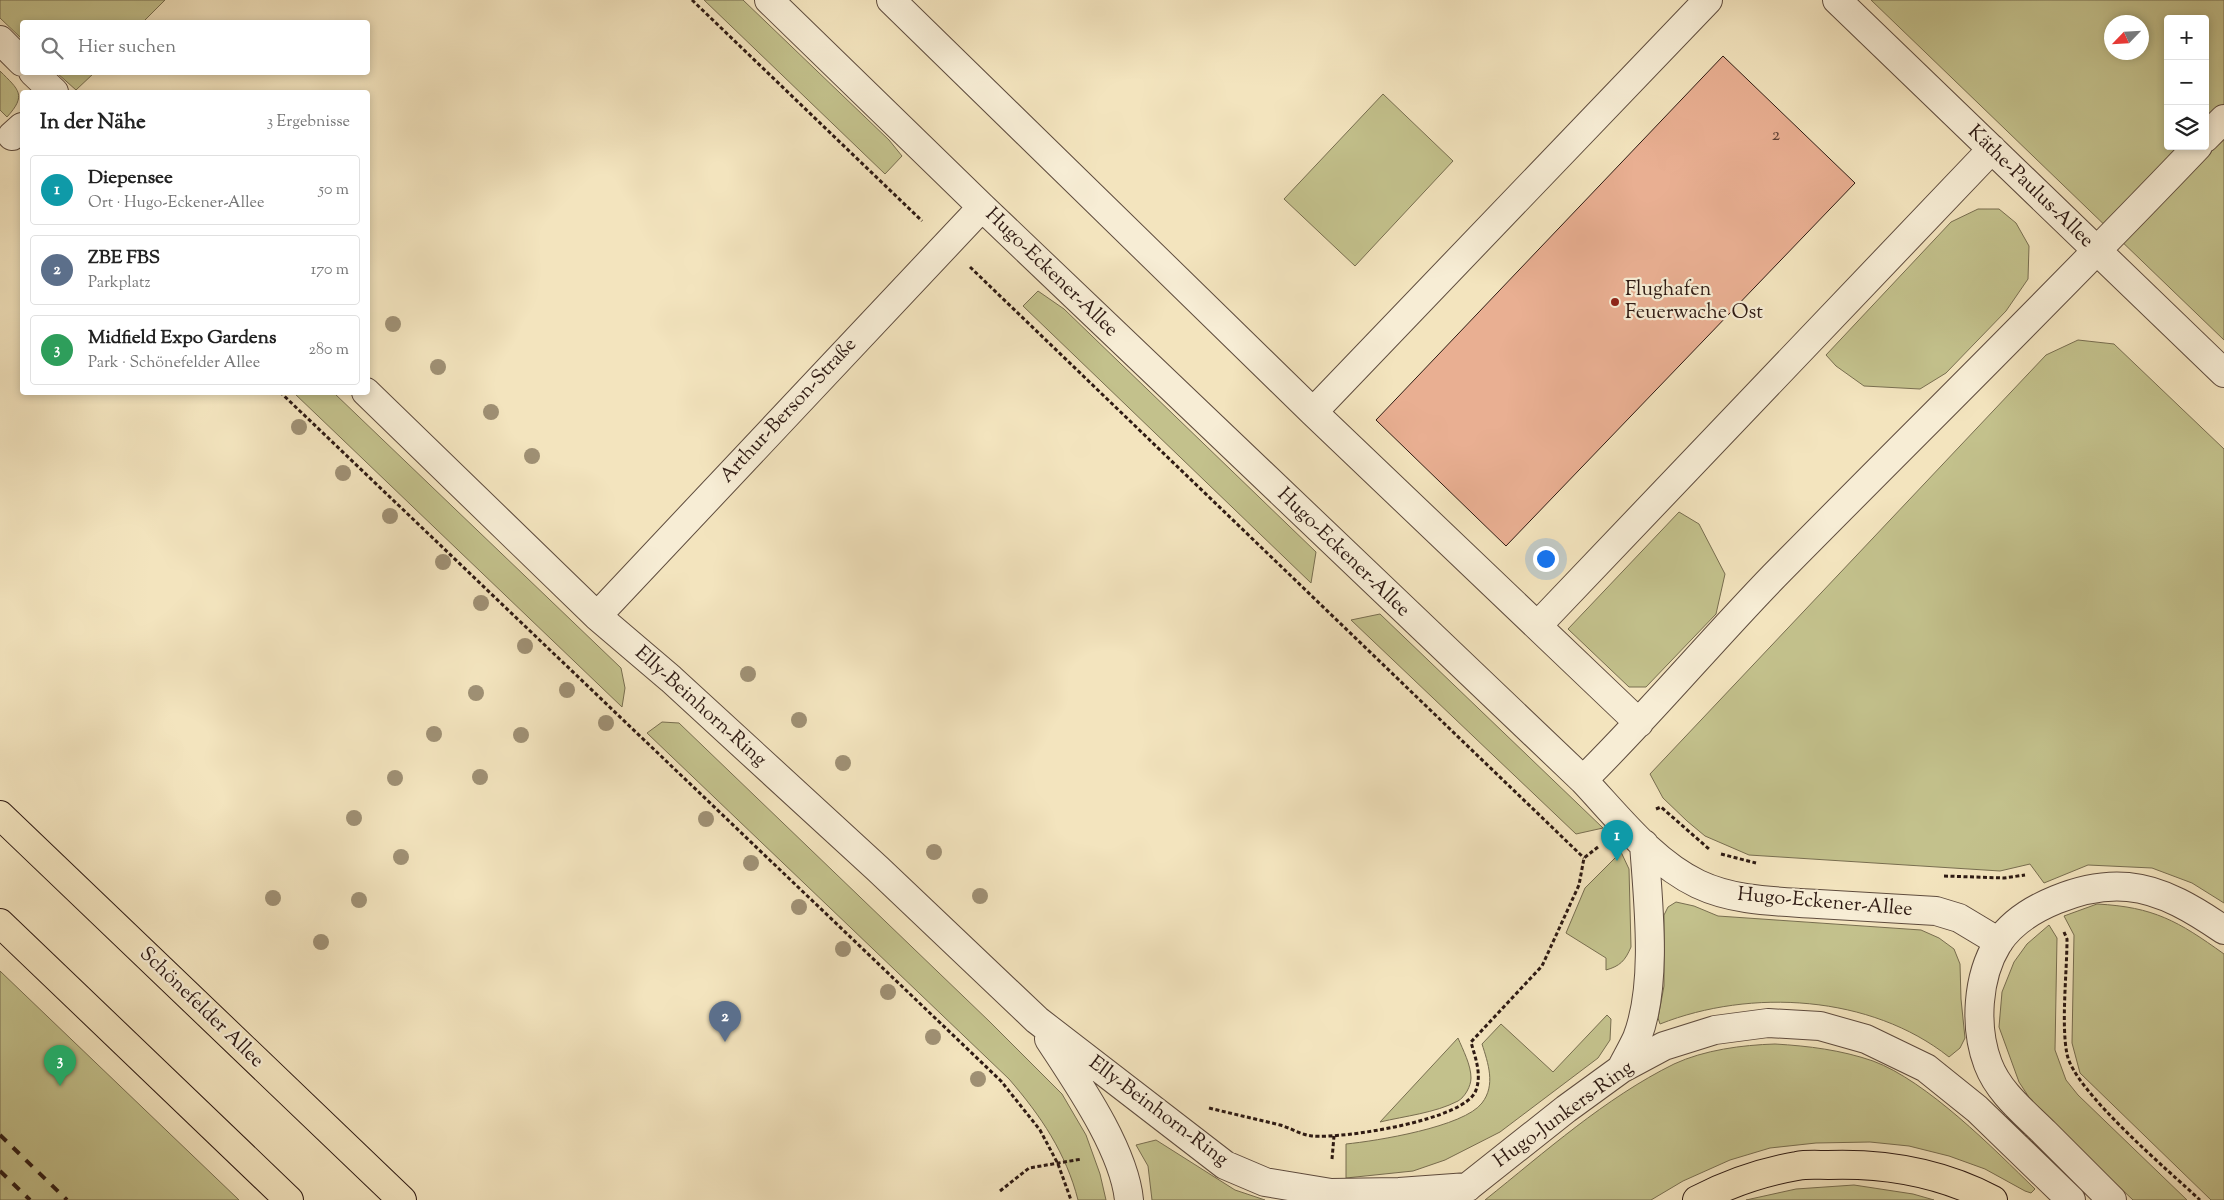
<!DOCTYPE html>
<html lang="de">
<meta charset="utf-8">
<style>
:root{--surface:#fff;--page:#f2f2f2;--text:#222;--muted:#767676;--line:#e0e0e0;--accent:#0f766e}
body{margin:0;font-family:"Sorts Mill Goudy",serif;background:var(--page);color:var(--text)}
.controls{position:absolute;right:15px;top:15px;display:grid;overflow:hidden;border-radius:5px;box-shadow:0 2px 8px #0003}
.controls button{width:45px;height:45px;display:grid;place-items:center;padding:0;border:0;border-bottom:1px solid var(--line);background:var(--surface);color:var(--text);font:25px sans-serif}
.compass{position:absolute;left:2104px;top:15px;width:45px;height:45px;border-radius:50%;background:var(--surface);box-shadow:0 2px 8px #0003;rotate:245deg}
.you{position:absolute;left:1545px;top:558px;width:18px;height:18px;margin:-12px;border:4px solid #fff;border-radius:50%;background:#1a73e8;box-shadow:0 0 0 8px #1a73e833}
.badge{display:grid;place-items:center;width:32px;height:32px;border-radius:50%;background:var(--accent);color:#fff;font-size:16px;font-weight:700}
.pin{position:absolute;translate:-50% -41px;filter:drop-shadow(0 1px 2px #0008)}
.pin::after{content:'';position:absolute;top:26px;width:18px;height:15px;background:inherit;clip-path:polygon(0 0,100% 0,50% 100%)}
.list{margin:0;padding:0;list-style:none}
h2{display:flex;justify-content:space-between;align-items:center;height:65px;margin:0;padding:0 20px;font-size:21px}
h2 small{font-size:16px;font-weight:400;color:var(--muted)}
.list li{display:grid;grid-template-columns:32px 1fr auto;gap:15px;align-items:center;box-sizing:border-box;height:70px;margin:0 10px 10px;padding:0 10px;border:1px solid var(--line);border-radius:5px}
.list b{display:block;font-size:19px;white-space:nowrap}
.list p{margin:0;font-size:16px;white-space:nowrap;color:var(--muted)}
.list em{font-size:16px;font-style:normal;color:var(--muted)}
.icon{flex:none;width:28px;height:28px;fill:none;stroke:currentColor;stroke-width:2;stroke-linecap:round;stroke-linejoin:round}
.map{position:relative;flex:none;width:2224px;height:1200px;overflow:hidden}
.search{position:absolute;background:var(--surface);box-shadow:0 2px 8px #0003;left:20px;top:20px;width:350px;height:55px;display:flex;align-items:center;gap:12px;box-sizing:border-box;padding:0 18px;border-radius:5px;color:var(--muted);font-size:19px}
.panel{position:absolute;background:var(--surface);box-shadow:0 2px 8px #0003;left:20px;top:90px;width:350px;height:305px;border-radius:5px}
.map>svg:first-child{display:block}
</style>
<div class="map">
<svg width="2224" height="1200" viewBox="0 0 2224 1200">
<rect width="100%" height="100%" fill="#f3e4be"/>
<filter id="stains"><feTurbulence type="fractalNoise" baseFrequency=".004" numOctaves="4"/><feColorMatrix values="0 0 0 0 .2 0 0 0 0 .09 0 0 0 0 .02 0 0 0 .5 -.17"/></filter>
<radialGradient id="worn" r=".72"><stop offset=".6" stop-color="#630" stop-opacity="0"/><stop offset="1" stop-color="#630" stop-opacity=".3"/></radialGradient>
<path fill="#c3c18c" stroke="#786e50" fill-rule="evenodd" d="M0,0H165L143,22H22V39L0,18Z
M704,0H743L889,140L902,156L885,174Z
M1871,0H2224V340ZM2168,19H2205V146H2168ZM2112,22H2142V52H2112Z
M0,71C19,90 27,95 7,117L0,110Z
M57,73H94L76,90Z
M1383,94L1453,161L1355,266L1284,199Z
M1978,209H1999L2016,223L2029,246L2028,279L2006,311L1946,373L1920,389L1864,386L1836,366L1826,355L1951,222Z
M1038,291L1064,309L1316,552L1311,583L1023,306Z
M2078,340L2114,344L2224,449V903L2192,883L2152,868L2088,865L2044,883L2030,864L2000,871L1749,855L1705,836L1687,821L1663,798L1650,774L2046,355Z
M294,393H334L621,668L625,688L622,707Z
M1679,512L1699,524L1725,574L1716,614L1646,687H1629L1568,629Z
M1380,614L1603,828L1576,834L1351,620Z
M662,722L679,723L990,1022L1062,1094L1086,1135L1100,1174L1106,1200H1078C1066,1153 1041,1116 1009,1079L647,733Z
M1621,852L1629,869L1631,947C1625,961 1620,966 1606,970V958L1566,933L1585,888Z
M1676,902L1694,906L1718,916L1921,930L1939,938L1954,949L1960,964L1961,999L1965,1038L1960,1048L1949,1057C1871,995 1751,988 1660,1024L1658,1018L1664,986V915L1668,907Z
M2097,904C2154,907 2178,921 2224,954V1200H2211L2080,1073L2072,1043L2074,935L2064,916Z
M2049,925L2057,938L2055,1050L2066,1080L2078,1095L2187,1200H2133L2036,1108L2019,1082L1999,1027L2002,992L2014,962L2027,944Z
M0,971L239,1200H0Z
M1607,1015L1611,1019L1610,1040L1598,1058L1500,1132L1445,1160L1413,1171L1346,1178V1144C1376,1141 1464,1127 1482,1103C1496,1085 1488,1063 1482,1044L1501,1024L1553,1072Z
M1458,1038C1463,1050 1471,1065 1471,1078C1471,1086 1465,1097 1458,1101C1435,1113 1405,1116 1380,1122Z
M1775,1044C1809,1046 1841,1050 1873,1061C1927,1081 1994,1149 2035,1189L2031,1193L2025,1191L1985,1169L1949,1156L1909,1146L1870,1142L1816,1143L1770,1148L1730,1160L1683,1181L1651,1200H1485C1545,1152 1605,1098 1674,1064C1704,1050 1742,1045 1775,1044Z
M1156,1140L1235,1190L1265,1200H1152L1148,1166L1136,1145Z
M1854,1185L1913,1194L1934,1200H1746L1796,1189Z"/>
<path fill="#e9af92" stroke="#2e1a13" d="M1723,56L1855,183L1506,546L1376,420Z"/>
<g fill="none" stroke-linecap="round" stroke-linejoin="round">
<g stroke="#5f4c3e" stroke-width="30">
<path id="minor" d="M769,0L982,207L1583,780C1617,816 1652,862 1698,884C1736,902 1778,901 1818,904C1857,906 1896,909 1936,911L1959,918L1999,942
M891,0L1313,412L1639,723
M1837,0L2224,373
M0,40L22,62
M33,72L54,92
M12,136L22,127
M2205,138L2224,119
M366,392L597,616L671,679L878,869L1037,1020L1225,1165L1265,1182L1331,1193L1399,1192L1468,1187
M1313,412L1708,0
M597,616L982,207
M1538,625L1992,149
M1583,780C1649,715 1709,643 1774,576C1915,433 2059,292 2198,146
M1049,1039C1077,1082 1124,1149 1129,1200
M1621,1069C1626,1059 1632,1049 1637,1038C1658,984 1648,901 1644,844
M1455,1197L1566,1109L1621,1069L1664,1046L1715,1030L1768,1023L1820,1026L1866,1039L1926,1068L1977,1109L2071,1200
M2112,1200C2090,1178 2068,1156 2045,1133C2024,1112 1999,1093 1988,1064C1974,1027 1977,977 1998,943C2022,906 2086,883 2128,887C2163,890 2196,911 2224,930"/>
</g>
<g stroke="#2e1a13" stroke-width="30">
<path id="highway" d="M0,815L402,1200
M0,923L289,1200
M1697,1200C1728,1184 1763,1172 1797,1166C1807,1164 1818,1165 1828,1165C1885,1163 1942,1173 1993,1200"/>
</g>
<path stroke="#2e1a13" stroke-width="3" stroke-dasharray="4 2.5" stroke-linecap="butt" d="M692,0L922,221
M970,267L1584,858
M280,392L1001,1081L1040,1130L1058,1164L1071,1200
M1656,809L1661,807L1709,849
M1721,854L1756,863
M1944,876L2004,878L2025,875
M2064,932L2067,939C2067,972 2061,1024 2067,1054C2074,1091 2169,1171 2200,1200
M1209,1108C1233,1114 1256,1119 1280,1125C1291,1128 1301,1135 1312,1136C1342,1139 1467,1120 1476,1090C1482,1074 1475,1057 1471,1042L1542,966L1579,885L1584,858L1598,847
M1332,1159L1334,1136
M1000,1191L1029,1168L1082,1159"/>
<use href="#minor" stroke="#f7edd5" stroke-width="28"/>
<use href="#highway" stroke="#f3e4be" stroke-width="28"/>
<path stroke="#2e1a13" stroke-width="4" stroke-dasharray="9 9" stroke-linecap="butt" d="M0,1135L67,1200
M0,1171L30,1200"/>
</g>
<g fill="#9f9074">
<circle cx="393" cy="324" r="8"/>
<circle cx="438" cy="367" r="8"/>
<circle cx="491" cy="412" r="8"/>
<circle cx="299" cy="427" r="8"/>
<circle cx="532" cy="456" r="8"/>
<circle cx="343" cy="473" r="8"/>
<circle cx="390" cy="516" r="8"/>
<circle cx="443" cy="562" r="8"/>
<circle cx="481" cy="603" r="8"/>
<circle cx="525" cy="646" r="8"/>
<circle cx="748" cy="674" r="8"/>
<circle cx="567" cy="690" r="8"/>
<circle cx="476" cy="693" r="8"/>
<circle cx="799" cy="720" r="8"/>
<circle cx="606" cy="723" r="8"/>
<circle cx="434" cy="734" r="8"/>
<circle cx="521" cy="735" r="8"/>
<circle cx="843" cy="763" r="8"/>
<circle cx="480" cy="777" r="8"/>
<circle cx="395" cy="778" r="8"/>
<circle cx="354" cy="818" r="8"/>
<circle cx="706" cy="819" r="8"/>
<circle cx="934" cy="852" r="8"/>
<circle cx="401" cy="857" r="8"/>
<circle cx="751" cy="863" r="8"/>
<circle cx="980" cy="896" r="8"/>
<circle cx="273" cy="898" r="8"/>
<circle cx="359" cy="900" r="8"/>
<circle cx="799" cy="907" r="8"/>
<circle cx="321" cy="942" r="8"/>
<circle cx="843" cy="949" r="8"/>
<circle cx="888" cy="992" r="8"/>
<circle cx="933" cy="1037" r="8"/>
<circle cx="978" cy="1079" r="8"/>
</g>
<circle fill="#8f2418" stroke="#f7edd5" stroke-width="2" cx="1615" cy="302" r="5"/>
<g text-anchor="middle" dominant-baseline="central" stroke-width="4.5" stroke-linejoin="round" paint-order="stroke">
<g font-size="18" fill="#5d3f33">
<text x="1776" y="136">2</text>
</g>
<g font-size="20" fill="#2e1a13" stroke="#f7edd5">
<text transform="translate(2030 187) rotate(44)">Käthe-Paulus-Allee</text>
<text transform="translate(1051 273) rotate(44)">Hugo-Eckener-Allee</text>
<text transform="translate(789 411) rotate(-47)">Arthur-Berson-Straße</text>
<text transform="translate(1343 553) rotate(44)">Hugo-Eckener-Allee</text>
<text transform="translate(700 707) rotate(42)">Elly-Beinhorn-Ring</text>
<text transform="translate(1825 903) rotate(5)">Hugo-Eckener-Allee</text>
<text transform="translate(201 1008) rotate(44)">Schönefelder Allee</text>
<text transform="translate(1158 1112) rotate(37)">Elly-Beinhorn-Ring</text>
<text transform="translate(1564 1115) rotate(-36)">Hugo-Junkers-Ring</text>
</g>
<g font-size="20" fill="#2e1a13" stroke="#f7edd5" text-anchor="start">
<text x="1625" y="290">Flughafen<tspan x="1625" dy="23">Feuerwache Ost</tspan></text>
</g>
</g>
<rect width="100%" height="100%" filter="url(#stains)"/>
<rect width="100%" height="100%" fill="url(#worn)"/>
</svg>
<div class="controls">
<button>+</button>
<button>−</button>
<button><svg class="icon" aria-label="layers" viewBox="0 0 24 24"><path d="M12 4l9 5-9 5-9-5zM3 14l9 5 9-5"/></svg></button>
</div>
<svg class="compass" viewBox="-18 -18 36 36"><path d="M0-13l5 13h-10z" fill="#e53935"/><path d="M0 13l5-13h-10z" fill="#767676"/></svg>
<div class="you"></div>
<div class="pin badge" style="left:1617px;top:861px;background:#0f9aa8">1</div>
<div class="pin badge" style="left:725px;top:1042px;background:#5c6f8a">2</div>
<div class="pin badge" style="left:60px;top:1086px;background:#2e9e5b">3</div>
<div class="search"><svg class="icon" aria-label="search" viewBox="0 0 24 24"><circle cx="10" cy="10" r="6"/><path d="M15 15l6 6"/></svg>Hier suchen</div>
<section class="panel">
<h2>In der Nähe<small>3 Ergebnisse</small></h2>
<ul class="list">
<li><span class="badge" style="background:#0f9aa8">1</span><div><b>Diepensee</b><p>Ort · Hugo-Eckener-Allee</p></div><em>50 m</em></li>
<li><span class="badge" style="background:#5c6f8a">2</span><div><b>ZBE FBS</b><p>Parkplatz</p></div><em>170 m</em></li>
<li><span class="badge" style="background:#2e9e5b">3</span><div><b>Midfield Expo Gardens</b><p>Park · Schönefelder Allee</p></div><em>280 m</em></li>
</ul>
</section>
</div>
